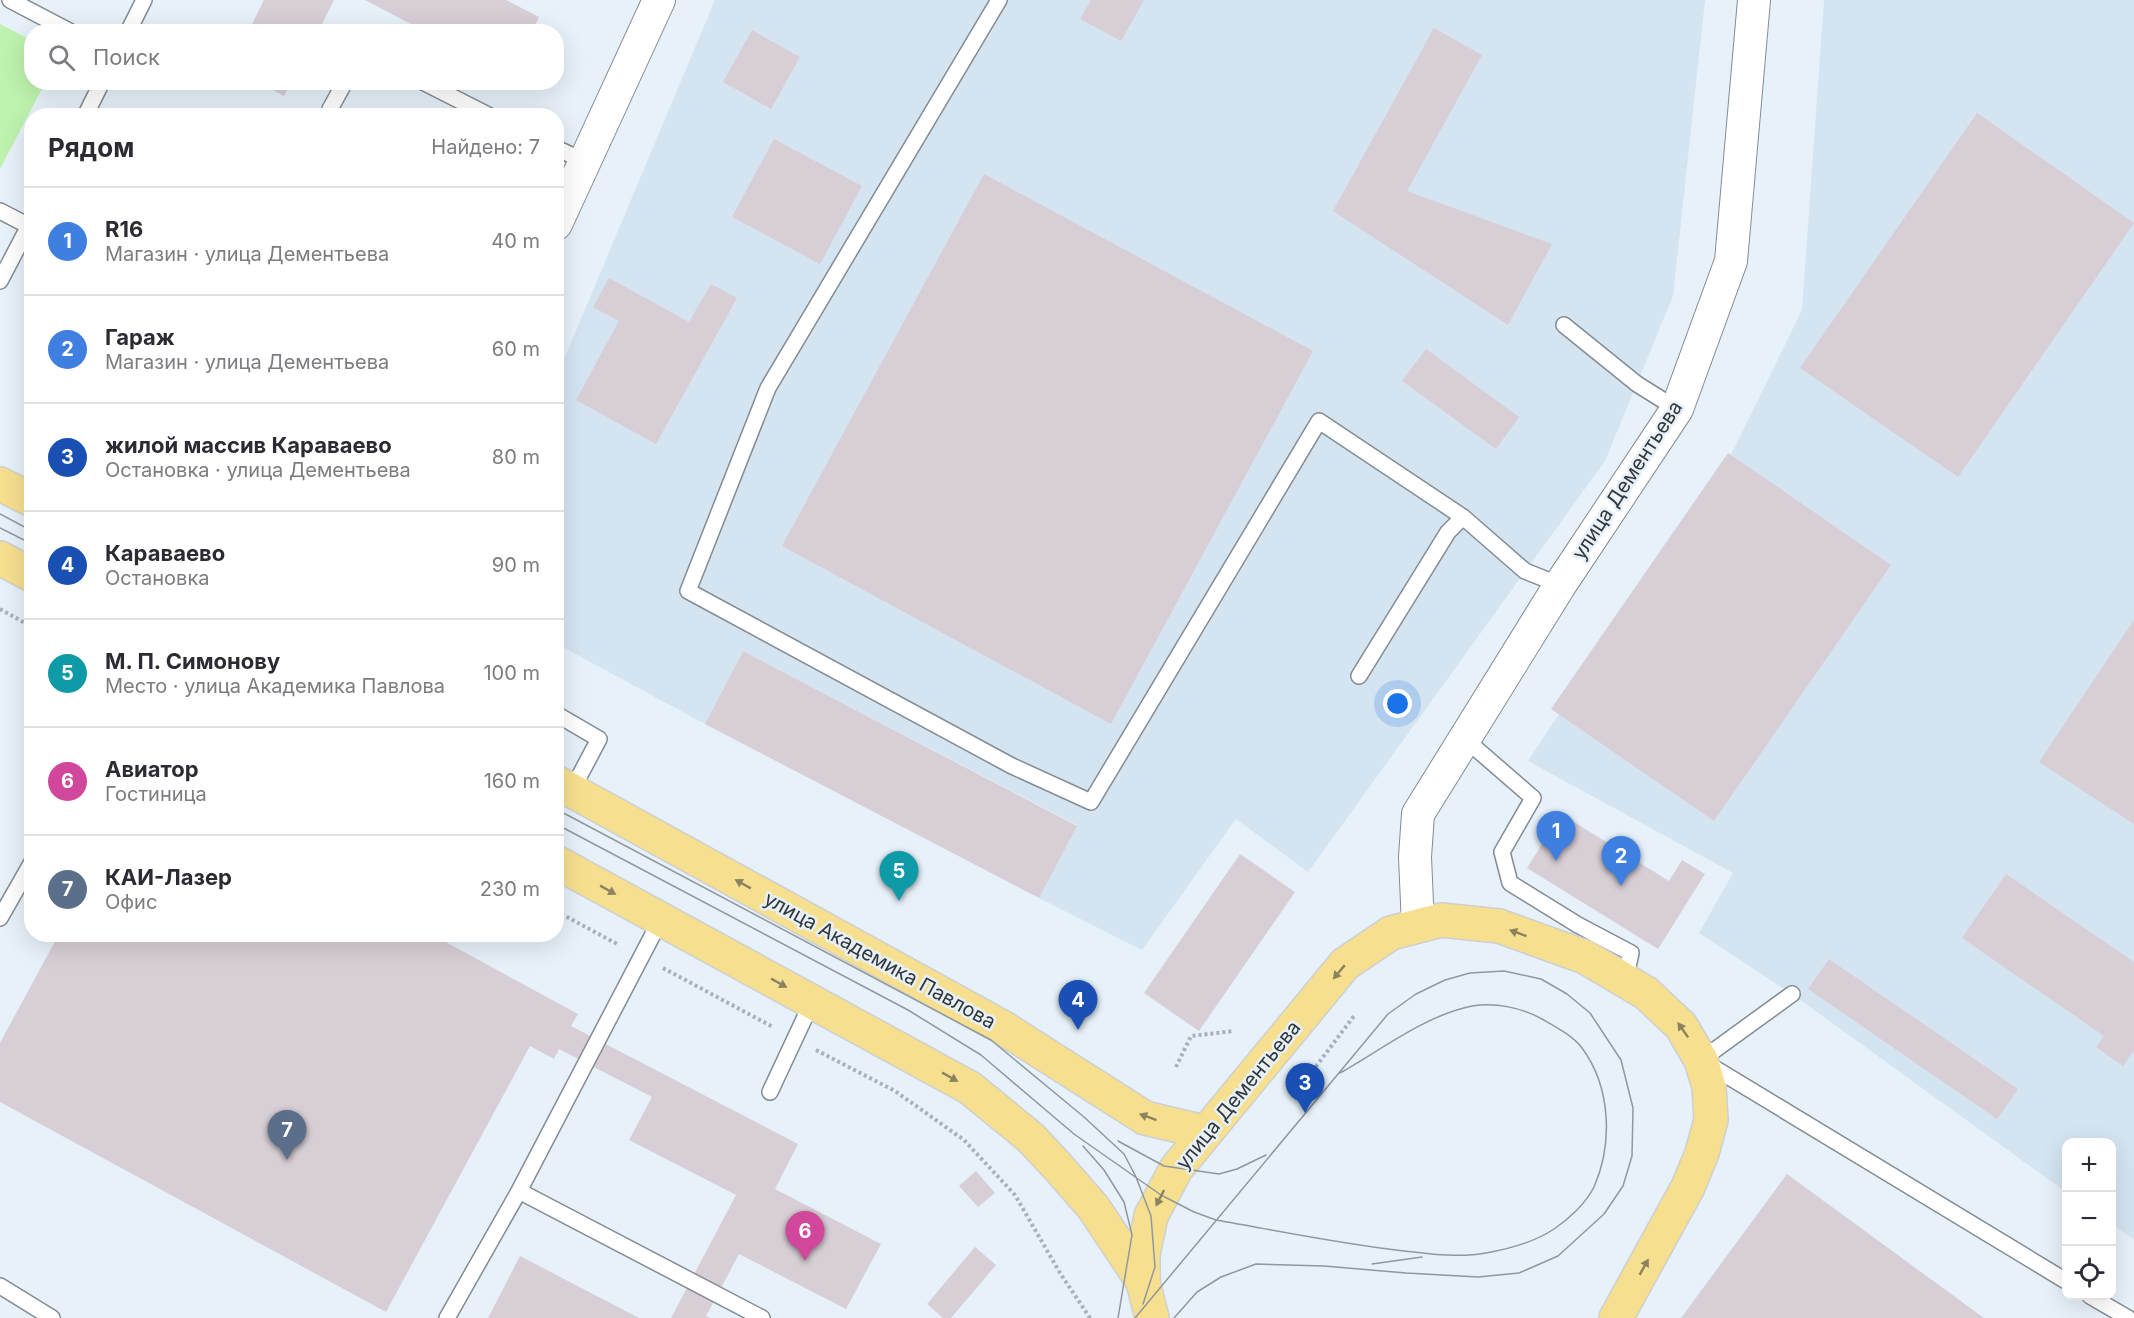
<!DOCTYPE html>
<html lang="ru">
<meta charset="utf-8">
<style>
:root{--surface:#fff;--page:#f2f2f3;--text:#2b2b33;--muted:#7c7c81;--line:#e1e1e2;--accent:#7c3aed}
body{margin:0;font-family:Inter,sans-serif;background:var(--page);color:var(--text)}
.controls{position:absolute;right:18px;bottom:18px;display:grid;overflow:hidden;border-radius:12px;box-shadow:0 6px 24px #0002}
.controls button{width:54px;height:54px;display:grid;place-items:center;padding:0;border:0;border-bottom:2px solid var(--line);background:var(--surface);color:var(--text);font:30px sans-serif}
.you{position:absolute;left:1398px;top:704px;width:21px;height:21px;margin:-15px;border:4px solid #fff;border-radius:50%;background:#1a73e8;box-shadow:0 0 0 9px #1a73e833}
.badge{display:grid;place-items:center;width:39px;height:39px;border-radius:50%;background:var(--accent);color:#fff;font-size:20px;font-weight:700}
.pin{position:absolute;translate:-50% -50px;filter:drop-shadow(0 2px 3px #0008)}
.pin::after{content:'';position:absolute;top:32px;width:21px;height:18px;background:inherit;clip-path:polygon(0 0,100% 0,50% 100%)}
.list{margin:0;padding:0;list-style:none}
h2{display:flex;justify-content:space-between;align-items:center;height:78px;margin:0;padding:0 24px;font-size:26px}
h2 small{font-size:20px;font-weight:400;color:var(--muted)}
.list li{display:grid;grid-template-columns:39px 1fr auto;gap:18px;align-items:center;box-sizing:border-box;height:108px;padding:0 24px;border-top:2px solid var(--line)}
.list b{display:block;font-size:22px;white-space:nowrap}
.list p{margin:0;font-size:20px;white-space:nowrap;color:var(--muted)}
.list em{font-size:20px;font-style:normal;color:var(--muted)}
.icon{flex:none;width:33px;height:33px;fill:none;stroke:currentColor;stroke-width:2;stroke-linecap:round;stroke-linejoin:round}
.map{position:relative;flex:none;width:2134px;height:1318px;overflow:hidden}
.search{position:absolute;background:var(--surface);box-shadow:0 6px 24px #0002;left:24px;top:24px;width:540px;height:66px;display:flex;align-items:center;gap:15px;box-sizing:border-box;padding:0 21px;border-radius:24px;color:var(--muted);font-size:22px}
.panel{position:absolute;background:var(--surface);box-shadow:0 6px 24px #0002;left:24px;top:108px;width:540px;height:834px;border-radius:24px}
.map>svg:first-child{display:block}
</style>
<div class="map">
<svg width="2134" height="1318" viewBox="0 0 2134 1318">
<rect width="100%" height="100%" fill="#e7f1f9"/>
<path fill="#d4e4f1" d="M715,0H1705L1673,296L1605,461L1308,872L1236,819L1142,950L1039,898L1077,825L743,651L705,724L557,644V376Z
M1824,0H2134V1240L2112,1224V1142H2066V1192L1792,994L1699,933L1733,873L1528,761L1734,449L1802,310Z"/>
<path fill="#bef2ae" d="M0,24L31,40L32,82L45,83L0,169Z"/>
<path fill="#d8ced6" d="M264,0H334L318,32H248Z
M365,0H506L539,17L532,32H426Z
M1091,0H1144L1121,41L1080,19Z
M1434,28L1482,55L1407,191L1552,244L1508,325L1333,211Z
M752,30L800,57L771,109L723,82Z
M258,82H291L284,96Z
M1977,113L2134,223L1958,477L1800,368Z
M774,139L862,186L820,264L732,217Z
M984,174L1313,351L1111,724L782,546Z
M609,278L689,322L711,284L737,298L656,444L576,400L619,321L593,307Z
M1426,349L1519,417L1496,449L1402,381Z
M1728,453L1891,565L1714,821L1551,709Z
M2134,620V824L2039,762Z
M743,651L1077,826L1039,898L705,724Z
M1561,814L1669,881L1682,860L1705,874L1658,949L1527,868Z
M1240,854L1295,892L1199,1031L1144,993Z
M2006,874L2134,962V1050L2123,1066L2096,1047L2104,1036L1962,938Z
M59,934H431L578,1014L571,1026L798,1144L775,1189L881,1244L846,1309L739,1254L706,1316L710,1318H671L736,1195L629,1140L652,1097L559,1049L554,1059L530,1046L386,1312L0,1102V1043Z
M1829,959L2018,1089L1997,1119L1808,989Z
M976,1171L995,1193L978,1207L959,1186Z
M1787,1174L1984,1318H1681Z
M975,1247L996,1265L951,1318H943L927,1304Z
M520,1256L639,1318H488Z"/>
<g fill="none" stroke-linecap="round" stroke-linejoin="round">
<g stroke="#838c93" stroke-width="18">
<path id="service" d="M10,0L71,32
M999,0L768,388L688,591L1012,766L1091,802L1319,421L1463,517L1525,571L1560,585
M128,32L144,0
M423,82L490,116
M85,116L102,82
M333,116L330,109L345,82
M556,148L586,162
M0,211L29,226
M0,281L32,220
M1564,325L1637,384L1677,409
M1359,676L1448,532L1463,517
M556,714L599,739L572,790
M1465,739L1533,798L1502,852L1510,883L1578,925L1631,953L1625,980
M0,918L32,862
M661,919L519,1191L762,1318
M1792,994L1701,1060L2066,1281
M770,1092L812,1002
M0,1286L52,1318
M2090,1296L2128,1318
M447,1318L519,1191"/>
</g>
<g stroke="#838c93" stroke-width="34">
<path id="minor" d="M556,224L659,0
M1418,926L1415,857L1418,814L1560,585L1677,409L1731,261L1754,0"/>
</g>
<g stroke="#cecfd0" stroke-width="36">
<path id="primary" d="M0,484L32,500
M0,558L32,575
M556,782L1002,1027L1145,1118L1204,1132
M556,862L970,1088L1031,1138L1058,1167L1093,1207L1143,1282
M1152,1318L1143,1282V1254L1151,1216L1176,1169L1345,964L1391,933L1441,920L1499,926L1585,957L1646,993L1681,1026L1701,1060L1709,1087L1711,1120L1702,1153L1688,1187L1616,1318"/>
</g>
<path stroke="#a9b1b7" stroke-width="4" stroke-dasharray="3 3" stroke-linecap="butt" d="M0,609L32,627
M556,911L619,945
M663,968L773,1027
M816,1050L895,1091L964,1140L1015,1195L1060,1273L1090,1318
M1176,1067L1191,1036L1234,1031
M1305,1081L1354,1016"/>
<use href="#service" stroke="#fff" stroke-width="15"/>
<use href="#minor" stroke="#fff" stroke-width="32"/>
<use href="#primary" stroke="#f6df8f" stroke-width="33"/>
<path stroke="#90989d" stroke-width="1.5" d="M0,514L32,531
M0,528L32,544
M556,809L991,1040L1084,1117L1124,1154L1136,1177L1151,1216L1155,1267L1143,1304
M556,824L908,1010L981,1055L1074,1134L1161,1195L1194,1212L1216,1220C1279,1231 1341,1244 1404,1251C1430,1254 1460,1258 1486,1253C1508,1249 1535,1242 1554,1229C1569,1219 1586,1203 1594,1187C1613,1144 1611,1087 1582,1048C1573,1036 1556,1027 1542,1019C1522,1008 1496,1002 1472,1006C1426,1015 1381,1050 1340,1073
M1118,1141L1164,1166L1219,1174L1237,1169L1266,1155
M1083,1146L1104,1170L1124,1202L1132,1235L1118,1318
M1372,1264L1422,1257
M1135,1318L1388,1014L1416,994L1445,980L1470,973L1504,971L1541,979L1567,994L1590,1013L1621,1060L1633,1108L1632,1156L1623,1186L1604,1214L1558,1256L1519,1273L1478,1277L1406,1273L1324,1266L1256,1264L1221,1277L1197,1292L1174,1318"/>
</g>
<defs><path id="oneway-solid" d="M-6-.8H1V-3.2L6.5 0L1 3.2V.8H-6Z" transform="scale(1.5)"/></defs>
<g fill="#8b8360">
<use href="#oneway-solid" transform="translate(743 884) rotate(-151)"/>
<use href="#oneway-solid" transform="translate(608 890) rotate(29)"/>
<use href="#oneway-solid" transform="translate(1518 933) rotate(-160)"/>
<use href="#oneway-solid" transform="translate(1339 972) rotate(130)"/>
<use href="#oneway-solid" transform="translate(779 983) rotate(29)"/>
<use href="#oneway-solid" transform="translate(1683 1030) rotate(-125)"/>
<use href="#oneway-solid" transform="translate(950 1077) rotate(29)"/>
<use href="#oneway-solid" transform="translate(1148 1117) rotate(-160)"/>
<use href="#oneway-solid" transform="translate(1160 1198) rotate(117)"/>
<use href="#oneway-solid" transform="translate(1644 1267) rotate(-61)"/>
</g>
<g text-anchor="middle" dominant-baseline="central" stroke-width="5" stroke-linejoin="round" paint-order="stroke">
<g font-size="20" fill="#33373a" stroke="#e7f1f9">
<text transform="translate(1627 480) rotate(-57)">улица Дементьева</text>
<text transform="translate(880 960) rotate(29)">улица Академика Павлова</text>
<text transform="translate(1238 1095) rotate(-51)">улица Дементьева</text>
</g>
</g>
</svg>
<div class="controls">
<button>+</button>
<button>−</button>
<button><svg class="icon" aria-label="locate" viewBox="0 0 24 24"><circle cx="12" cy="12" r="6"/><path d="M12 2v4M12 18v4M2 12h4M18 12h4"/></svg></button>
</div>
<div class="you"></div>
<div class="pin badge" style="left:1556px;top:861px;background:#3f7fe0">1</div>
<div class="pin badge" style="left:1621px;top:886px;background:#3f7fe0">2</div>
<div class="pin badge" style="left:1305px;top:1113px;background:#1a4fb4">3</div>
<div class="pin badge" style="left:1078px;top:1030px;background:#1a4fb4">4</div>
<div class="pin badge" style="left:899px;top:901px;background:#0f9aa8">5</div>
<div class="pin badge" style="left:805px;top:1261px;background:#d1479c">6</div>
<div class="pin badge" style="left:287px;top:1160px;background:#5c6f8a">7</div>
<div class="search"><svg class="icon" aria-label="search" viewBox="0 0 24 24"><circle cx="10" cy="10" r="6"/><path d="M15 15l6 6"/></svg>Поиск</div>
<section class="panel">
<h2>Рядом<small>Найдено: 7</small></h2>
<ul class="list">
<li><span class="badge" style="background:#3f7fe0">1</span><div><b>R16</b><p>Магазин · улица Дементьева</p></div><em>40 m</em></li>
<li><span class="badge" style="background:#3f7fe0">2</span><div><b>Гараж</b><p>Магазин · улица Дементьева</p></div><em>60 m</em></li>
<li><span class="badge" style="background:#1a4fb4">3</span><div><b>жилой массив Караваево</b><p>Остановка · улица Дементьева</p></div><em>80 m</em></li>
<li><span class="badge" style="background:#1a4fb4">4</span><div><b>Караваево</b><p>Остановка</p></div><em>90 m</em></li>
<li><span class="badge" style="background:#0f9aa8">5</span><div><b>М. П. Симонову</b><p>Место · улица Академика Павлова</p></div><em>100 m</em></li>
<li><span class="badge" style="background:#d1479c">6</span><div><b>Авиатор</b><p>Гостиница</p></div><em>160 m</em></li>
<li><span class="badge" style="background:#5c6f8a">7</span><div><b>КАИ-Лазер</b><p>Офис</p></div><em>230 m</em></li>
</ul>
</section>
</div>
